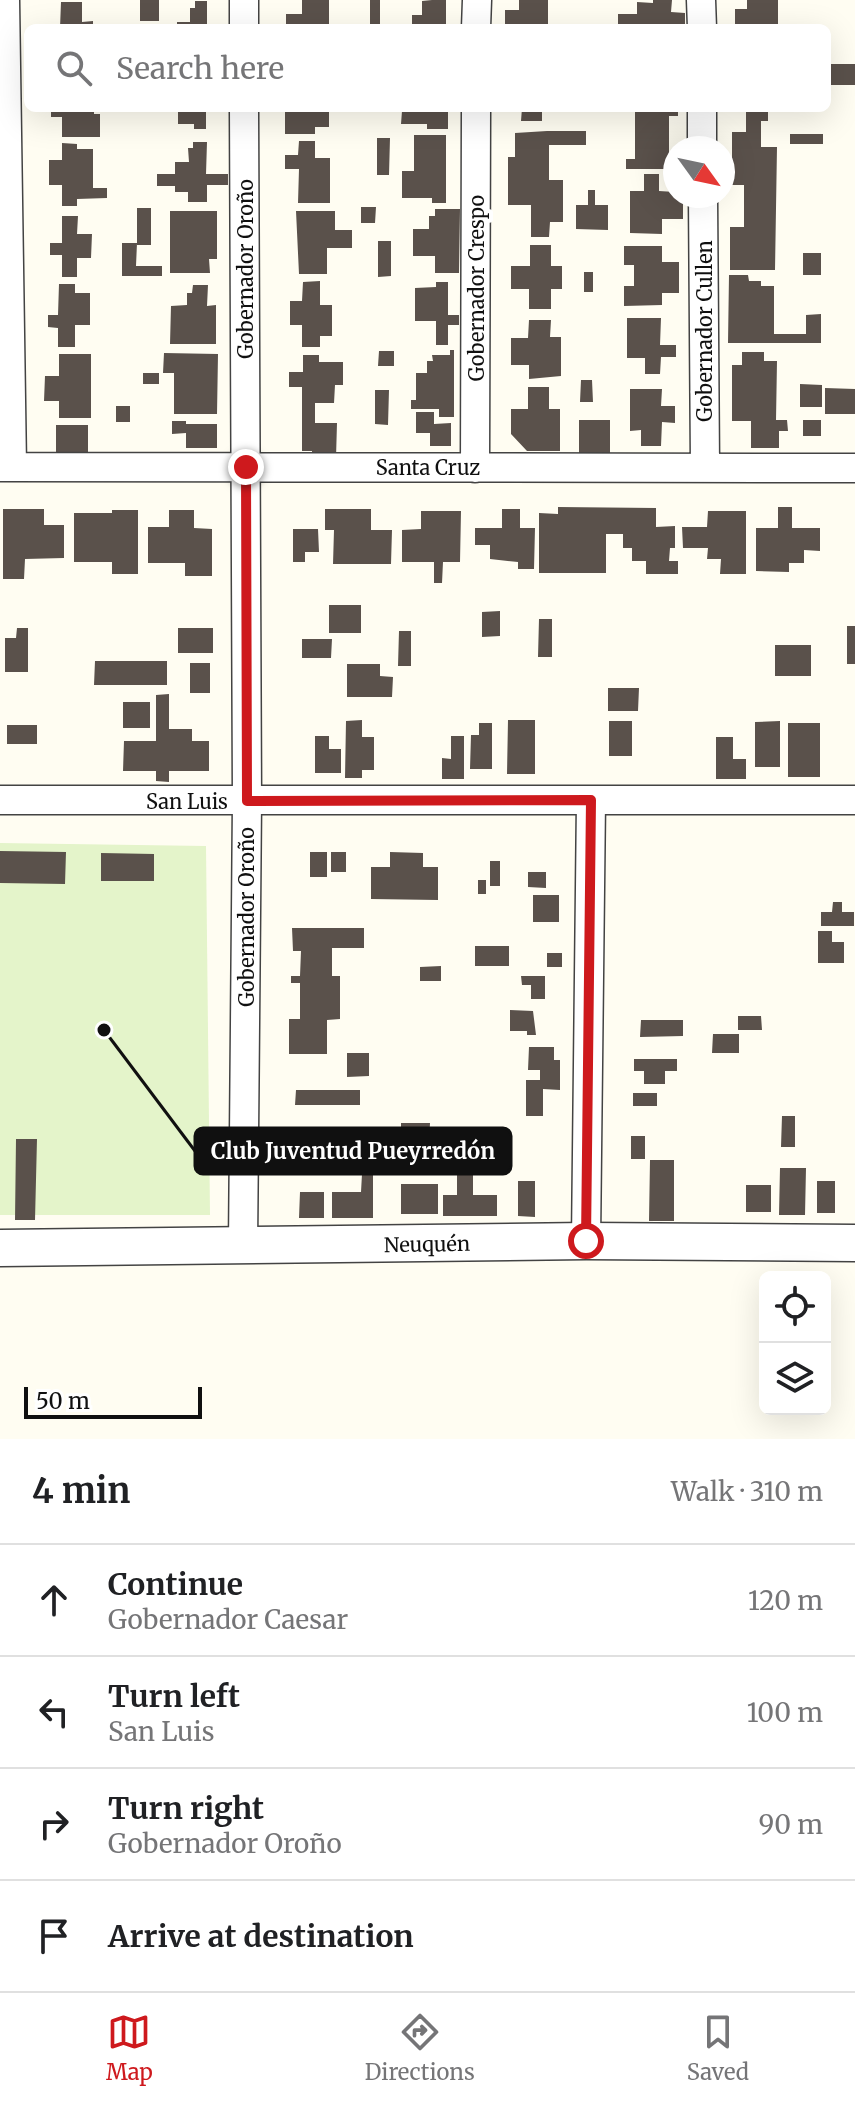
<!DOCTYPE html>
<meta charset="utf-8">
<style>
:root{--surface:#fff;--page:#f6f6f6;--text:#202124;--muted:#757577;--line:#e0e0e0;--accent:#ce191d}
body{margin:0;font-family:Merriweather,serif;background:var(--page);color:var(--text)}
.controls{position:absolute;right:24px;bottom:24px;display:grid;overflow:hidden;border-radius:12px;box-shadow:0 8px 32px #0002}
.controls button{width:72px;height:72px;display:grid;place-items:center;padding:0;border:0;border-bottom:2px solid var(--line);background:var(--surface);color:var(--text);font:40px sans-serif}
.compass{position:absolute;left:663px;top:136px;width:72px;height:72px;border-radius:50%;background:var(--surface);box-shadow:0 8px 32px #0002;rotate:123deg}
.scale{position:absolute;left:24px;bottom:20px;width:178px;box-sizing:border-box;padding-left:8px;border:4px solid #101010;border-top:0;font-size:22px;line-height:28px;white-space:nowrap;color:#101010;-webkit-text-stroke:6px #fff;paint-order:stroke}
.stop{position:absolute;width:24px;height:24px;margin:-18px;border:6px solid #ce191d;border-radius:50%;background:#fff}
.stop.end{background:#ce191d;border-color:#fff;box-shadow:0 2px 8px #0008}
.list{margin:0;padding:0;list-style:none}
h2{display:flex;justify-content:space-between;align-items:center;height:104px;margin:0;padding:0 32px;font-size:34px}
h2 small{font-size:26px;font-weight:400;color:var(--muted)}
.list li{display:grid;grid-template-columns:52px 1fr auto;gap:24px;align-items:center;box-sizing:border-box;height:112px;padding:0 32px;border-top:2px solid var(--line)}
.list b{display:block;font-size:30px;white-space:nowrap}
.list p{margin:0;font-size:26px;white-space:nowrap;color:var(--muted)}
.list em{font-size:26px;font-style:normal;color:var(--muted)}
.icon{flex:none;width:44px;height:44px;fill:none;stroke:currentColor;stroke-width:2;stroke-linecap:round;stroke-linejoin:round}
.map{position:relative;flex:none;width:855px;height:1439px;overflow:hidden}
.search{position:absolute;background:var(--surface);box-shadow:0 8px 32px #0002;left:24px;right:24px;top:24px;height:88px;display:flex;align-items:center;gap:20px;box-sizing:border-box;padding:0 28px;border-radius:12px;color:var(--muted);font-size:30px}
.sheet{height:552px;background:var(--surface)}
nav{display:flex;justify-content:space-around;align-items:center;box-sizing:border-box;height:112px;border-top:2px solid var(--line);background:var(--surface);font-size:22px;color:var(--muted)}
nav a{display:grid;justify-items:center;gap:4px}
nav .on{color:var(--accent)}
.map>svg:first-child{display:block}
</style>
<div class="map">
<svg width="855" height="1439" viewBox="0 0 855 1439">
<rect width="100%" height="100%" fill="#fffdf2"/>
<path fill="#e4f4ca" d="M0,843L206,846L210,1215H0Z"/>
<path fill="#5a514b" d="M140,0H159V21H140Z
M302,0H329V28H286V14H302Z
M370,0H380V28H370Z
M432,0H446V28H412V15H422V1Z
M519,0H548V28H505V10H519Z
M653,0H672L671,12L685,13V28H618V14H637V2L653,3Z
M747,0H778V28H735V9H747Z
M195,1H207V28H177V22H190V8H195Z
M61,2H82V22L93,21V28H60Z
M827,64H855V85H827Z
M51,108H94V114H100V137H62V117H51Z
M178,108H206V129H194V124H178Z
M285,108H329V127H315V134H285Z
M415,108H448V129H427V124H401L402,111H415Z
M522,108H542V121H521Z
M635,108H678V116H669V159H675V169H626V159H635Z
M746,108H768V121H761V147H777L775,270H730V227H744V185H732V132H746Z
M547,131H586V145H549V180H563V222H550L549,237H531V205H508V157H515V133Z
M790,134H823V144H790Z
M414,135H446V203H432V198H402V171H414Z
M377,138H390L389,175H377Z
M299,141H315V158H330V203H298L299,169H285V155H298Z
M193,142H207L206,174H228V185H207V202H188V192H175V186H157V174H175V162H189L188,148H193Z
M62,143L77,144V149H93V188H107V198L77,199V206H62V185H49V160H62Z
M644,174H659V191L675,192V196H683V219H662V234L630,233V191H644Z
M588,190H595V205H608V230L576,229V205H588Z
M361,207H376L375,223H361Z
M137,208H151V245H137Z
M435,209H460L459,273H435V256H413V229H429V216H435Z
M170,211H217V259H209L210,273H170Z
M296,211H335V230H352V248H327V274H299Z
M62,216H78L77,234H92L91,258H77V277H62V255H50V243H62Z
M378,241H391V276L378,277Z
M122,243H137L136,266H162V276H122Z
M530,245H551V266H562V289H551V309H529V289H511V266H530Z
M624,246H662V262H679V293H662V305L624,306V286H634V265H624Z
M803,253H821V275H803Z
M584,272H593V292H584Z
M729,275H748L749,281H761V286H774V334H806V315L821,314V343H728Z
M320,281V305H332V336H320V347H302V325H290V301H302L303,282Z
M436,282H448V315H459V325H448V345H436V321H415V288L436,287Z
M59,284H75V293H90V325H75V347H58V328L48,327V315H58Z
M193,285H208L207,306L216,305V344H170L171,306L187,305V293H192Z
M627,318H661L660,345H676V357H661L660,374H645V358H627Z
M529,320H551L550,337H561V376L529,379V365H511V338H528Z
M450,350H454V417H439V409H411V400H416V373H427V361H433L432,355H450Z
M379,351H394V366H378Z
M742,352H764V361H777L776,420H787L788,431H779V448H751V421H732V365H742Z
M164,353L218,354L217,414H174V373H163Z
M59,354H91V418H59V401H44L45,376H59Z
M303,355H319V362H343V385H335L334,403H315V423H337L336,458H312V451H302V387H289V372H303Z
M143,373H159V384H143Z
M581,380H592L593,402H580Z
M800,384L822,385V407H800Z
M528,387H549V409H560V451H527L511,434V409H528Z
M825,388L855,389V414H825Z
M630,389H662L661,406H675V423L662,422L661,446H641V430L630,431Z
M375,390H389L388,425L375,424Z
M116,406H130V422H116Z
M416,412H434V424L451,423V446H430V433H416Z
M579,420H610V458H579Z
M803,420H821V436H803Z
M172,421H186V424H217V448H186V433L172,434Z
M56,425H88V453H56Z
M558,507L656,508V527L675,526V548H670L669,561H678V574H646V561H632V548H623V534H606V573H539V513L558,514Z
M778,507H792V528H820V551L804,550V563H789V572L756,571V528H778Z
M3,509H44V525H64V558L25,559L24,579H3Z
M325,509H371V530H392L391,564H333L334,530H325Z
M502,509H520V528H535L534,569H518V562L490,559V545H475V528H502Z
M112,510H138V574H112V562H74V513H112Z
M169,510H194V528L212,529V576H185V563H148V527H169Z
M421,511H461L460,562H443L442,583H434V562H402V530L421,529Z
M708,511H746V574H720L721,559H707L708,548H683L682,527H707Z
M293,529H318L319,552H305V562H293Z
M329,605H361V633H329Z
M500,611V636L482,637V612Z
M539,619H552V657H538Z
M847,626H855V664H847Z
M17,628H28V672H5V638H16Z
M178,628H213V653H178Z
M399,631H411V666H398Z
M302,639H332L331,658H302Z
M775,645H811V676H775Z
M95,661H167V685H94Z
M190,663H210V693H190Z
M347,664H380V676L393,677L392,697H347Z
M608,688H639L638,711H608Z
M169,694V729H192V741H209V771H169V782L156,781V771H123L124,741H156V695Z
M123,702H150V728H123Z
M362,720V737H374V770H362V778H345L346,721Z
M508,720H535V774H507Z
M609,721H632V756H609Z
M780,721V767H755V722Z
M479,723H492V769H470L471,735H479Z
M788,723H820V777H788Z
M7,725H37V744H7Z
M315,736H329V749H341V773H315Z
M451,736H464V779H442V758L451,759Z
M716,737H733V759H746V779H716Z
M0,851L66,852L65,884L0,883Z
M310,852H327V877H310Z
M331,852H346V872H331Z
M390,852L423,853V867H438V900L371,899V867H390Z
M101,853L154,854V881H101Z
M490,861H500V886H490Z
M528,872H546V888L528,887Z
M478,880H486V894H478Z
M533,895H559V922H533Z
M833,902H842V912H854V926H821V912H832Z
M292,928H364V948H332V976H340V1019L327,1020V1054H289V1019H300V983H291V976H300L301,951H293Z
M818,931H832V942H844V963H818Z
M475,946H509V966H475Z
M547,953H562V967H547Z
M441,966V981H420V967Z
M521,976H545V999H531V985H522Z
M510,1010L533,1011L536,1035H527V1031H510Z
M738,1016H761L762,1030H738Z
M641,1020H683V1036L640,1037Z
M713,1034H739V1053H712Z
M529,1047H554V1060H560V1090L543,1089V1116H526V1080H540V1070H528Z
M347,1053H369V1076L347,1077Z
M634,1059H677V1071H665V1084H644V1071H634Z
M296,1090H360V1105H295Z
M633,1093H657V1106H633Z
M782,1116H795V1147H781Z
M401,1123H430L429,1142H401Z
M631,1136H645V1159H631Z
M16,1139H37L35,1220H15Z
M650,1160H674V1221H649Z
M780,1168H806L805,1215H779Z
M362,1174H373V1218H332V1192H361Z
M457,1175H473V1195H497V1216H443V1195H457Z
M518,1181H535V1217L518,1216Z
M817,1181H835V1213H817Z
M401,1184H438V1214H401Z
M746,1185H771V1212H746Z
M300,1192H324V1218H299Z"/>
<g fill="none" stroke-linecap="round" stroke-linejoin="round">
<g stroke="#434343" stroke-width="31">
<path id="minor" d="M5,0L12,467
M244,0V28
M701,0L702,28
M476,28L477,0
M702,108V148
M703,196L705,466
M0,467L855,468
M475,468L476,108
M0,800H855
M586,1241L591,800
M243,1247L247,801L244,108"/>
</g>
<g stroke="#434343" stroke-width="39">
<path id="tertiary" d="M0,1248L586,1241L855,1243"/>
</g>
<use href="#minor" stroke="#fff" stroke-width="28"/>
<use href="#tertiary" stroke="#fff" stroke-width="36"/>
</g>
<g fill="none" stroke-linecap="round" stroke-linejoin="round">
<path stroke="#ce191d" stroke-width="10" d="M246,467L247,801L591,800L586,1241"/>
</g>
<g text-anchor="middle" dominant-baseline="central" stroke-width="8" stroke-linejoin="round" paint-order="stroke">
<g font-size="20" fill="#101010" stroke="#fff">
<text transform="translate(245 269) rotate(-90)">Gobernador Oroño</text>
<text transform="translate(476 288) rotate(-90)">Gobernador Crespo</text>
<text transform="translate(704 331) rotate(-90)">Gobernador Cullen</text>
<text x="428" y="467">Santa Cruz</text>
<text x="187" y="801">San Luis</text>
<text transform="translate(246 917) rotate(-90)">Gobernador Oroño</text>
<text transform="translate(427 1244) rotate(-1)">Neuquén</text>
</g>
</g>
<path fill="none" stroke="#101010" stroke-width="3" d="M104 1030L195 1151"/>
<circle fill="#101010" stroke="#fff" stroke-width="3" cx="104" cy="1030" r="8"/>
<rect fill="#101010" stroke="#101010" stroke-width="3" x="195" y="1128" width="316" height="46" rx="8"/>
<g font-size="22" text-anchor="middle" font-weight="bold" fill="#fff">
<text x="353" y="1159">Club Juventud Pueyrredón</text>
</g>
</svg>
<div class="controls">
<button><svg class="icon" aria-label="locate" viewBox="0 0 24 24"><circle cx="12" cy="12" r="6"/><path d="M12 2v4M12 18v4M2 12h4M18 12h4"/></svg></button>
<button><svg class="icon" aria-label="layers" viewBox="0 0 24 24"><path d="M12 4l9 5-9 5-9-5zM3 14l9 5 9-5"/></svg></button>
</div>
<svg class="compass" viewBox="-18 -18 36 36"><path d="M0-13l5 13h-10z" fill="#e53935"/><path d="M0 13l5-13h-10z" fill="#757577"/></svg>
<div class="scale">50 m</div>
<div class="stop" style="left:586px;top:1241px"></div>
<div class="stop end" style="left:246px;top:467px"></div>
<div class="search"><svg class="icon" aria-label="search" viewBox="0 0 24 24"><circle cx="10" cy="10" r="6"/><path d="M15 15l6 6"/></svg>Search here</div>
</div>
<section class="sheet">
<h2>4 min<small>Walk · 310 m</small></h2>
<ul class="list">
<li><svg class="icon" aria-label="ahead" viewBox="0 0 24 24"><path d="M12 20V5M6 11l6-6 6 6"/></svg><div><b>Continue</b><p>Gobernador Caesar</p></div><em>120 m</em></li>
<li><svg class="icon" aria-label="left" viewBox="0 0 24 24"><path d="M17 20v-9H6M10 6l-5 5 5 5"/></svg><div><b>Turn left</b><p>San Luis</p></div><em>100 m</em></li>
<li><svg class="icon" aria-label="right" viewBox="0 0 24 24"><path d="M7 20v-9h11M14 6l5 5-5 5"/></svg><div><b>Turn right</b><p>Gobernador Oroño</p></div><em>90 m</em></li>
<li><svg class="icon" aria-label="arrive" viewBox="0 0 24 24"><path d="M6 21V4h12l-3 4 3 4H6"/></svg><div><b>Arrive at destination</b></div></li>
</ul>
</section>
<nav>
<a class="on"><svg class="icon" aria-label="map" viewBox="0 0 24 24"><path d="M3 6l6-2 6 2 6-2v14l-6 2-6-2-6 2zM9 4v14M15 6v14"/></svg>Map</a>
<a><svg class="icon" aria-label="directions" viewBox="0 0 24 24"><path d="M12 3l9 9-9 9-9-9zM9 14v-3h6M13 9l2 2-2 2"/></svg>Directions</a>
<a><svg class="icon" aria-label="saved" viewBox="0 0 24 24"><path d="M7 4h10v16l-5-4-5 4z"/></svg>Saved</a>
</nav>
